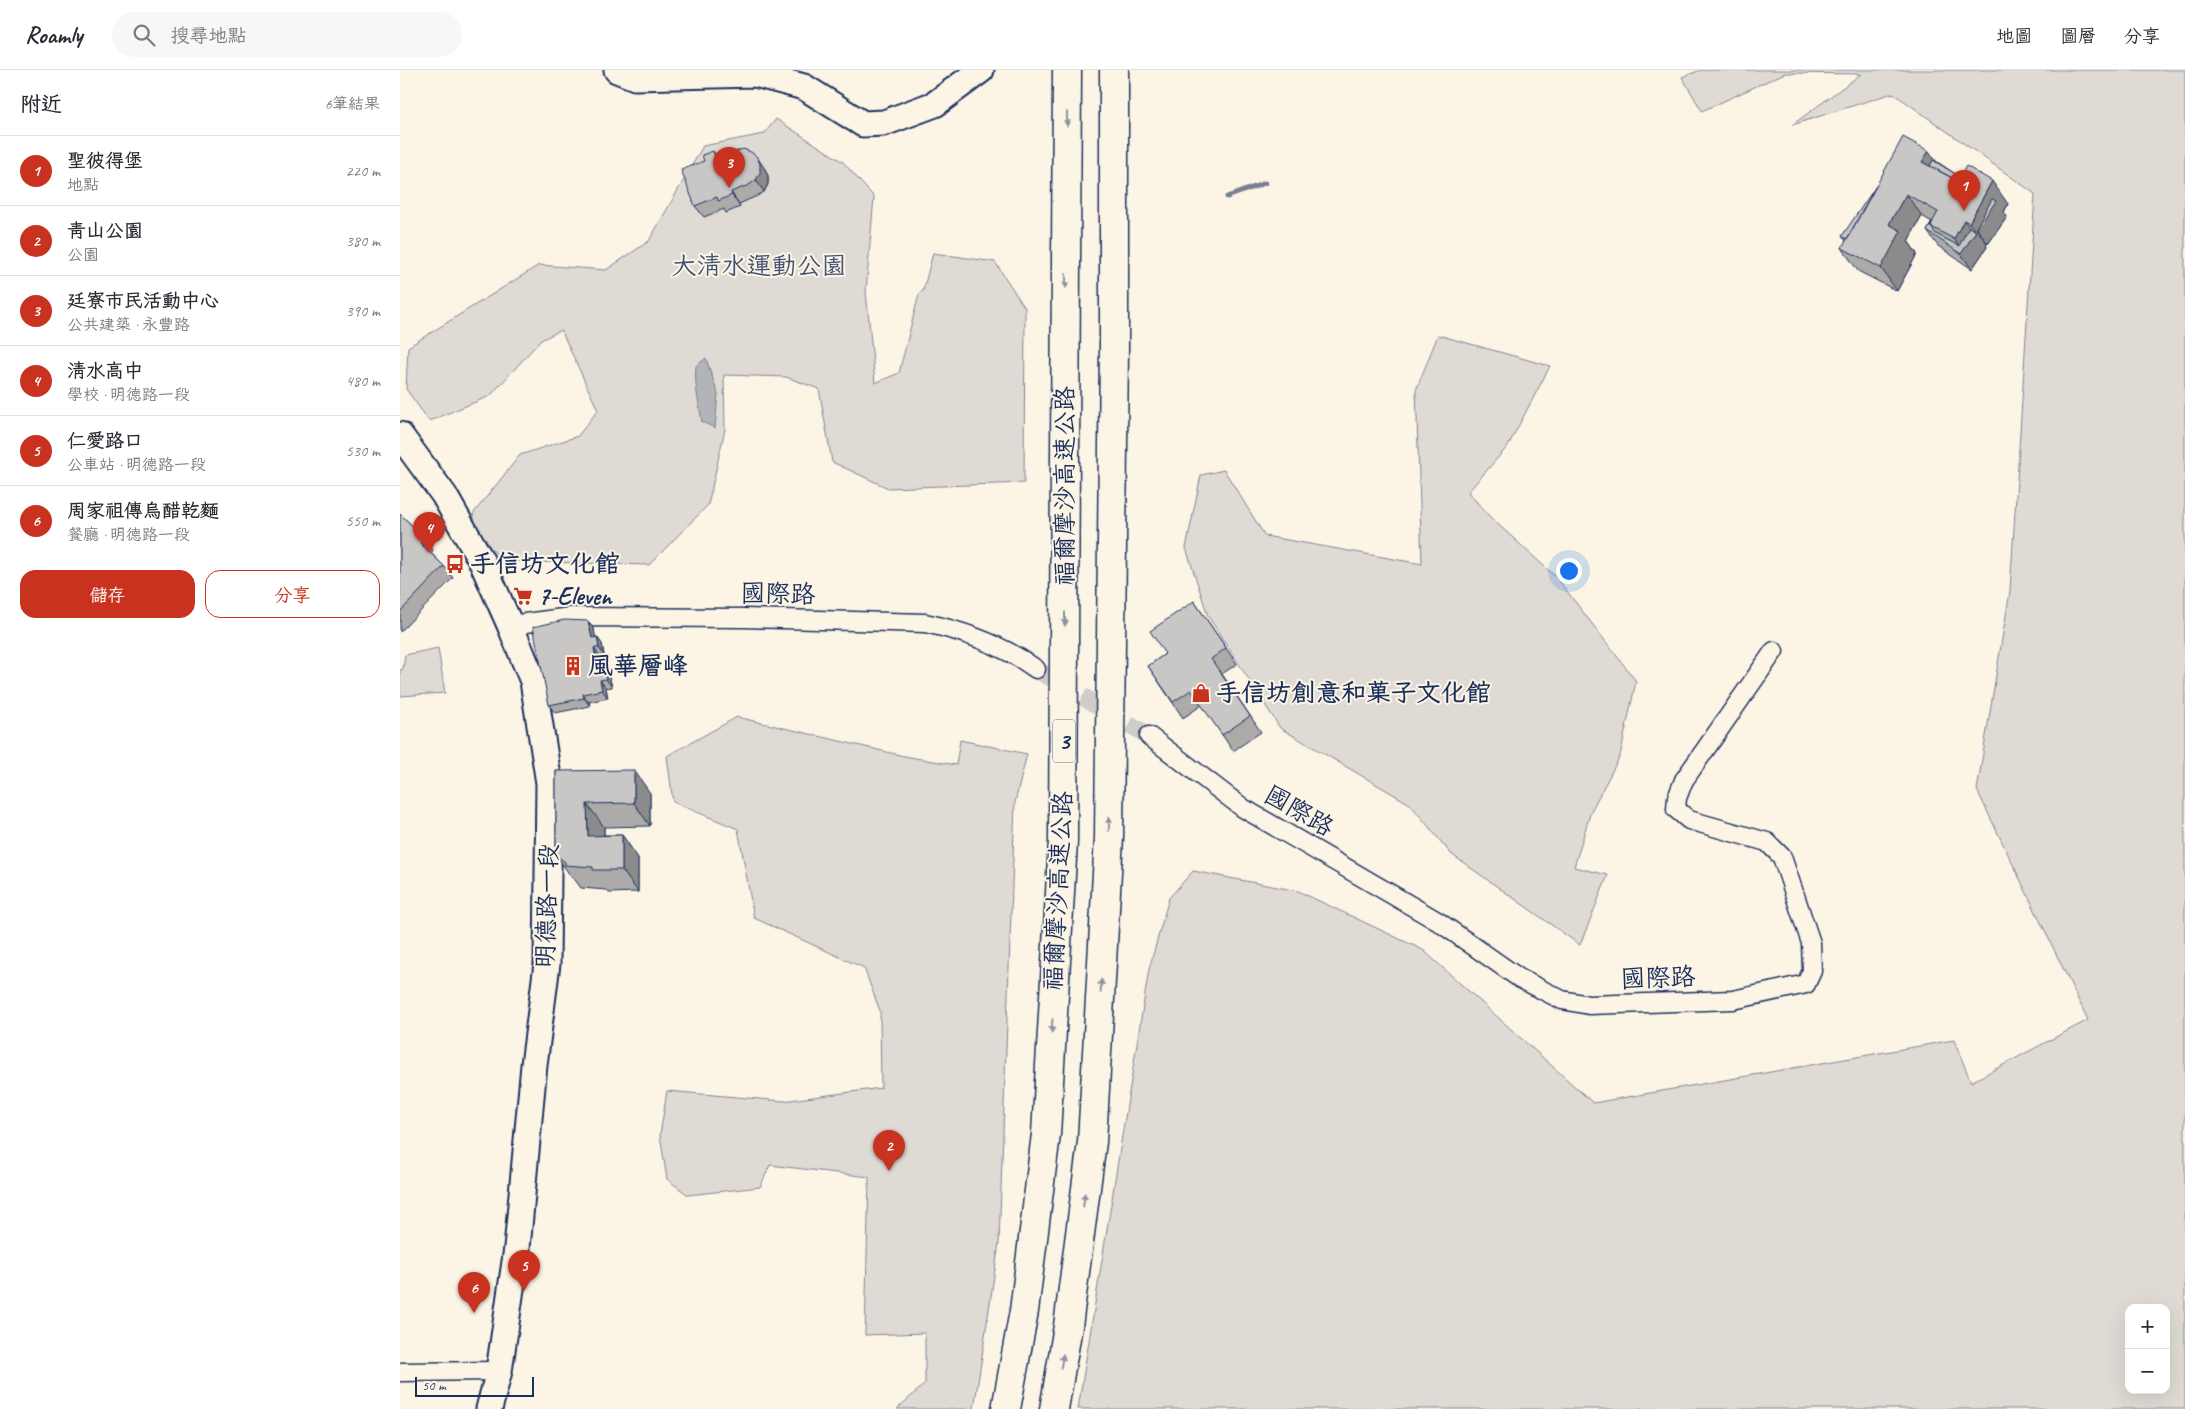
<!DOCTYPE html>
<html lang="zh-TW">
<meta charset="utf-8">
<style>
:root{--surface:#fff;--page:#f7f7f7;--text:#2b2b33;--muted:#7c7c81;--line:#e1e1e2;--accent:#c8321e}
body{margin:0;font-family:Caveat,"LXGW WenKai TC",sans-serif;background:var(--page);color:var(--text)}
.controls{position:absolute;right:15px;bottom:15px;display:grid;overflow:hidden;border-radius:10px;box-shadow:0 5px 20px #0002}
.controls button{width:45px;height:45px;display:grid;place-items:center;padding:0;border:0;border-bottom:1px solid var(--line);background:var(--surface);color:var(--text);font:25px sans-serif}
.scale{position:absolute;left:15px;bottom:12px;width:119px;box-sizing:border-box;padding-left:5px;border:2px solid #1b2f5e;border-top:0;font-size:14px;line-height:18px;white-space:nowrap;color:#1b2f5e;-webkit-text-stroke:4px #fcf5e5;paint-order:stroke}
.you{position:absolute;left:1168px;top:500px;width:18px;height:18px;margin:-12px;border:4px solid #fff;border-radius:50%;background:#1a73e8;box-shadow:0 0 0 8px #1a73e833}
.badge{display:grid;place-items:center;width:32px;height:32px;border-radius:50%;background:var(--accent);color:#fff;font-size:16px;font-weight:700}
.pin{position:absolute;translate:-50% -41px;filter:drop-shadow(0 1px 2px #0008)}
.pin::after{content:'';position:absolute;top:26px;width:18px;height:15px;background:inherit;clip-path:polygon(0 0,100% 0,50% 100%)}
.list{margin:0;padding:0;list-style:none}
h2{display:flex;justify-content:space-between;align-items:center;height:65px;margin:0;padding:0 20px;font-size:21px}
h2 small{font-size:16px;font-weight:400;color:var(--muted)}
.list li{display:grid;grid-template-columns:32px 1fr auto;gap:15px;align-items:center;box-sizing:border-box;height:70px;padding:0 20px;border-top:1px solid var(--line)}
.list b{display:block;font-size:19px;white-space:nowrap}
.list p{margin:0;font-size:16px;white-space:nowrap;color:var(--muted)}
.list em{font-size:16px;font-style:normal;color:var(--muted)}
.actions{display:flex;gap:10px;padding:15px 20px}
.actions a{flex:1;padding:11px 0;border:1px solid var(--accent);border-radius:15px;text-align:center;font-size:18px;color:var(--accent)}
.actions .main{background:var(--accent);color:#fff}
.icon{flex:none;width:28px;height:28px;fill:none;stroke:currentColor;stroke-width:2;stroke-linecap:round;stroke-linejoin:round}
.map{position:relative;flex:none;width:1785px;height:1339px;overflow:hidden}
header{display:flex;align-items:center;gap:30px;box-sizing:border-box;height:70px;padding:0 25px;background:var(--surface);border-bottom:1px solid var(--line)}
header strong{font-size:24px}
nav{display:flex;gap:28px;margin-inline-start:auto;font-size:18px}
.search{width:350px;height:45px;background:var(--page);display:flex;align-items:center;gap:12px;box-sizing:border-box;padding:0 18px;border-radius:28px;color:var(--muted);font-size:19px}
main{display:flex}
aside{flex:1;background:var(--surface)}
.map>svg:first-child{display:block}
</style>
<header>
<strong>Roamly</strong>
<div class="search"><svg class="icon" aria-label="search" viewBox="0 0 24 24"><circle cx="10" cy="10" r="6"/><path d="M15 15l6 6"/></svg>搜尋地點</div>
<nav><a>地圖</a><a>圖層</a><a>分享</a></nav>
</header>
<main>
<aside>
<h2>附近<small>6筆結果</small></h2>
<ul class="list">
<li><span class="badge">1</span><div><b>聖彼得堡</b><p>地點</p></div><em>220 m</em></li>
<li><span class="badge">2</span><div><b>青山公園</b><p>公園</p></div><em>380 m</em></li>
<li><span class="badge">3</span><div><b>廷寮市民活動中心</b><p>公共建築 · 永豐路</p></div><em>390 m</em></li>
<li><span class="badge">4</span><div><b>清水高中</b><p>學校 · 明德路一段</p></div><em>480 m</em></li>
<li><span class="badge">5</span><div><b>仁愛路口</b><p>公車站 · 明德路一段</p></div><em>530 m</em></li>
<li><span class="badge">6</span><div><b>周家祖傳烏醋乾麵</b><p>餐廳 · 明德路一段</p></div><em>550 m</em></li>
</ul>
<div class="actions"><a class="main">儲存</a><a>分享</a></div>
</aside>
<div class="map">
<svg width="1785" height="1339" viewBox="0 0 1785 1339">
<rect width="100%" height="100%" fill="#fcf5e5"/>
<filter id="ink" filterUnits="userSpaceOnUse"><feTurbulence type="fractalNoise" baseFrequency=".02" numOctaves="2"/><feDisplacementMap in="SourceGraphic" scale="10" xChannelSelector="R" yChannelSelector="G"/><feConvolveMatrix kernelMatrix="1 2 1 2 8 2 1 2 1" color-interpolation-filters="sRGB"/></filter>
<g filter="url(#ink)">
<path fill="#dfdbd4" stroke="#7d8599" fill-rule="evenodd" d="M1301,0H1785V1339H678L749,899L769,828L793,801L898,821L1023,880L1193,1033L1554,970L1571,1012L1688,950L1577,720L1610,521L1635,124L1493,23L1392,55L1461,4L1385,3L1302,41L1282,7ZM1729,1238H1766V1320H1729Z
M376,49L443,92L474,127L466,221L475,313L499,303L519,224L523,221L533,183L595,192L625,238L624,413L488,418L432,392L419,319L386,307L324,305L325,359L308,435L249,495L104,491L77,465L73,444L120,385L178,366L198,340L161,260L141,270L90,326L29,351L6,319L8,277L139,195L206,200L249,171L303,76L364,64Z
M1038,265L1150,296L1108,376L1068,422L1090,447L1156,507L1236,611L1220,686L1191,741L1174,797L1208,805L1180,875L1051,784L1010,734L880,658L808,546L786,478L801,405L824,400L865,466L1022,494L1016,320Z
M38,578L45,623L0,626V600L3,599L5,585Z
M337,647L504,686L556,695L560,670L627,684L615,732L599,1173L574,1339H497L525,1314V1263L465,1265L469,1107L370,1095L360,1117L288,1125L267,1109L260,1065L267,1021L383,1031L481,1018L480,941L464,898L354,848L338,759L273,732L267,686Z"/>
<path fill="#b2b4b8" stroke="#767f94" d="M306,288L318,324L315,358L302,352C299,333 294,315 296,296Z"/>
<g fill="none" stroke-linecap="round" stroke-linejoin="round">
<path stroke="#767f94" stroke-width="5" d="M827,127L865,113"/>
<path stroke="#cfcdca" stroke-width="18" stroke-dasharray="18 9" stroke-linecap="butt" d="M636,599L749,666"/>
<g stroke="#1b2f5e" stroke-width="21">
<path id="street" d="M110,555L171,547L344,548L525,553C563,561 604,576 636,599
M749,666L843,738L1039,852L1119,908L1162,930L1189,935L1333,930L1406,914L1412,901L1411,873L1382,787L1367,772L1289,750L1276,739L1277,728L1284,710L1374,581
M0,1302L99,1301"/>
</g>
<g stroke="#1b2f5e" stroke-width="29">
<path id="secondary" d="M217,0L235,7L355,4L404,17L463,54L484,53L535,34L581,0
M0,365L44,425L82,492L110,555L133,611L149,713L147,894L134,995L117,1178L99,1301L89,1339"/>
</g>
<g stroke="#1b2f5e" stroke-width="31">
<path id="highway" d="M606,1339L624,1241L646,1064L663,771L667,0
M654,1339L668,1256L692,1072L709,767L714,277V0"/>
</g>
<use href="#street" stroke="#fcf5e5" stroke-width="18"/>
<use href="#secondary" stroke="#fcf5e5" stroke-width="25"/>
<use href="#highway" stroke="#fcf5e5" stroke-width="28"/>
</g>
<path fill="#acabaa" stroke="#1b2f5e" d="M313,81L318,88L365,99L368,106V114L364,122L357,126L339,134L340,137L326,143L324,139L304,147L295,136L304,91Z
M1536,91L1560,107L1608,134L1604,142L1607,147L1588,174L1587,173L1586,175L1587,177L1572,199L1538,176L1527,161L1532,152L1522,146L1508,171L1517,184L1497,221L1458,201L1442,178L1446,171L1442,166Z
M0,444L25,468L33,480L31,483L44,496L53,508L0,562Z
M794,531L837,594L822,604L861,662L833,681L802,635L783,648L748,596L765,584Z
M188,551L194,559L195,567H197L202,574L204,585L199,586L202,598L209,606L212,617L206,618L208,628L189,632L190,636L155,643L149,635Z
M156,701L250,723V756L204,757V765H222L238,788V822L209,823L207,820L181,818L176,811L172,808L156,785Z"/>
<path fill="#8c8b8b" stroke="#1b2f5e" d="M1529,81L1545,104L1522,92Z
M357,87L365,99L368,106V114L364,122L356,110Z
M1592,111L1608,134L1604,142L1607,147L1588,174L1577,159L1576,158L1587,173L1586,175L1587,177L1572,199L1561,184L1562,181L1554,169L1564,150L1574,164L1576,162L1569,153Z
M331,122L339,134L340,137L332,125Z
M1506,124L1522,146L1508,171L1517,184L1497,221L1481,198L1489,154Z
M188,551L194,559L197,576L192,568Z
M197,567L202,574L204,585L199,578Z
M194,578L199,586L204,607L198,599Z
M204,598L209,606L212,617L206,609Z
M200,610L206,618L208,628L202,620Z
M183,624L189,632L190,636L184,628Z
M234,700L250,723V756L234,733Z
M187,734L204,757V788L188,766Z
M222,765L238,788V822L222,800Z"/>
<path fill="#c8c7c6" stroke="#1b2f5e" d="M1503,67L1529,81L1522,92L1558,111L1566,96L1592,111L1569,153L1564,150L1554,169L1530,156L1538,142L1506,124L1489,154L1501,161L1481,198L1442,178Z
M343,79L351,82L357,87L360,94V103L356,110L349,115L331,122L332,125L318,131L317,127L295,136L281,100L304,91L302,85L313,81L316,89Z
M1533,90L1560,107L1558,111L1530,96Z
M1476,116L1447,169L1442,166Z
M1592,129L1596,131L1577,159L1576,158Z
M1533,151L1530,156L1536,164L1559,176L1569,157L1576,161L1561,184L1527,161Z
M0,444L25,468L20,473L44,496L0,542Z
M794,531L826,578L811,589L850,646L822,665L791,620L773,632L748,596L765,584L750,561Z
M164,550L188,551L192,568L197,567L199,578H194L198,599L204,598L206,609L200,610L202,620L183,624L184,628L149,635L133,557Z
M234,700V733L187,734L188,766L222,765V800H193V797L165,795V792L156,785V701Z"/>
<defs><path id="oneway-solid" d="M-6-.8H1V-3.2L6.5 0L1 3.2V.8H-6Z" transform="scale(1.25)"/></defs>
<g fill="#8c92a2">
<use href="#oneway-solid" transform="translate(667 49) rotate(90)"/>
<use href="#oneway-solid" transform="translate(666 211) rotate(90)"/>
<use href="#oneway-solid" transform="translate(665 549) rotate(90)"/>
<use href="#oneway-solid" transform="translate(709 754) rotate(-89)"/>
<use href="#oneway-solid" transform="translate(701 916) rotate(-87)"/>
<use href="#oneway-solid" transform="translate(652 956) rotate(93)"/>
<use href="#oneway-solid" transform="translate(684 1130) rotate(-83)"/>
<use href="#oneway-solid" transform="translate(662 1291) rotate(-80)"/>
</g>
</g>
<defs>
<g id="bus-bare" transform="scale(1.5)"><path d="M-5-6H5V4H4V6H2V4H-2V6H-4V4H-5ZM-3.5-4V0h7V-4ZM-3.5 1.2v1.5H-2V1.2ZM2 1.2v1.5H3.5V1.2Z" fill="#c8321e" stroke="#fcf5e5" stroke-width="2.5" paint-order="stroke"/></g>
<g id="supermarket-bare" transform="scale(1.5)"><path d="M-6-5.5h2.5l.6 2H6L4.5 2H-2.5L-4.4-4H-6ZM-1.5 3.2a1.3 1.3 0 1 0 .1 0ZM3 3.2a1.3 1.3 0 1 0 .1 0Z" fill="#c8321e" stroke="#fcf5e5" stroke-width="2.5" paint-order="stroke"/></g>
<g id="building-bare" transform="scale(1.5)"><path d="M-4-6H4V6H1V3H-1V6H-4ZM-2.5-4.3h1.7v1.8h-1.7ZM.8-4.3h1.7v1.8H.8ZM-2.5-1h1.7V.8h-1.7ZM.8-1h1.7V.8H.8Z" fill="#c8321e" stroke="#fcf5e5" stroke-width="2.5" paint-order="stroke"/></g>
<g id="shop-bare" transform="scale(1.5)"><path d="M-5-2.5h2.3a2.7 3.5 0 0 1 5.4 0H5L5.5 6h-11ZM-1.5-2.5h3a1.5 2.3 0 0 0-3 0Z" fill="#c8321e" stroke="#fcf5e5" stroke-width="2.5" paint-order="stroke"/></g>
</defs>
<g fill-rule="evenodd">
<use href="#bus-bare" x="55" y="494"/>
<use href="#supermarket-bare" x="123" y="526"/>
<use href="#building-bare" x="173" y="596"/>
<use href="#shop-bare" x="801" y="623"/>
</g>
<g text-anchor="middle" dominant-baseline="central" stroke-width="4" stroke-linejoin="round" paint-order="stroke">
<rect fill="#fcf5e5" stroke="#5e6a86" stroke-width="1" x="653" y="649.5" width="22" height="43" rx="4"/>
<g font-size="24" font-weight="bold" fill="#1b2f5e">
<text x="664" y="671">3</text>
</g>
<g font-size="25" fill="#425176" stroke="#fcf5e5">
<text x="359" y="196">大清水運動公園</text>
</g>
<g font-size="25" fill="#1b2f5e" stroke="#fcf5e5">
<text transform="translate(665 416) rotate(-90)">福爾摩沙高速公路</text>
<text transform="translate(378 524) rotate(1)">國際路</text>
<text transform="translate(899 741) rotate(30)">國際路</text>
<text transform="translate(658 821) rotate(-87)">福爾摩沙高速公路</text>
<text transform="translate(147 836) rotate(-88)">明德路一段</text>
<text transform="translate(1258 908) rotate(-2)">國際路</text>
</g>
<g font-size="25" font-weight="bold" fill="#1b2f5e" stroke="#fcf5e5" text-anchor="start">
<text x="70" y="494">手信坊文化館</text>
<text x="138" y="526">7-Eleven</text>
<text x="188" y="596">風華層峰</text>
<text x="816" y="623">手信坊創意和菓子文化館</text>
</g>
</g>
</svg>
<div class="controls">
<button>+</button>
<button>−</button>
</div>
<div class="scale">50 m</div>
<div class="you"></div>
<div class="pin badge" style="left:1564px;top:141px">1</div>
<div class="pin badge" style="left:489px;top:1101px">2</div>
<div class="pin badge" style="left:329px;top:118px">3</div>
<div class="pin badge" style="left:29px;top:483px">4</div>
<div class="pin badge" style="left:124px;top:1221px">5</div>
<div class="pin badge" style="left:74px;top:1243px">6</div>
</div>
</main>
